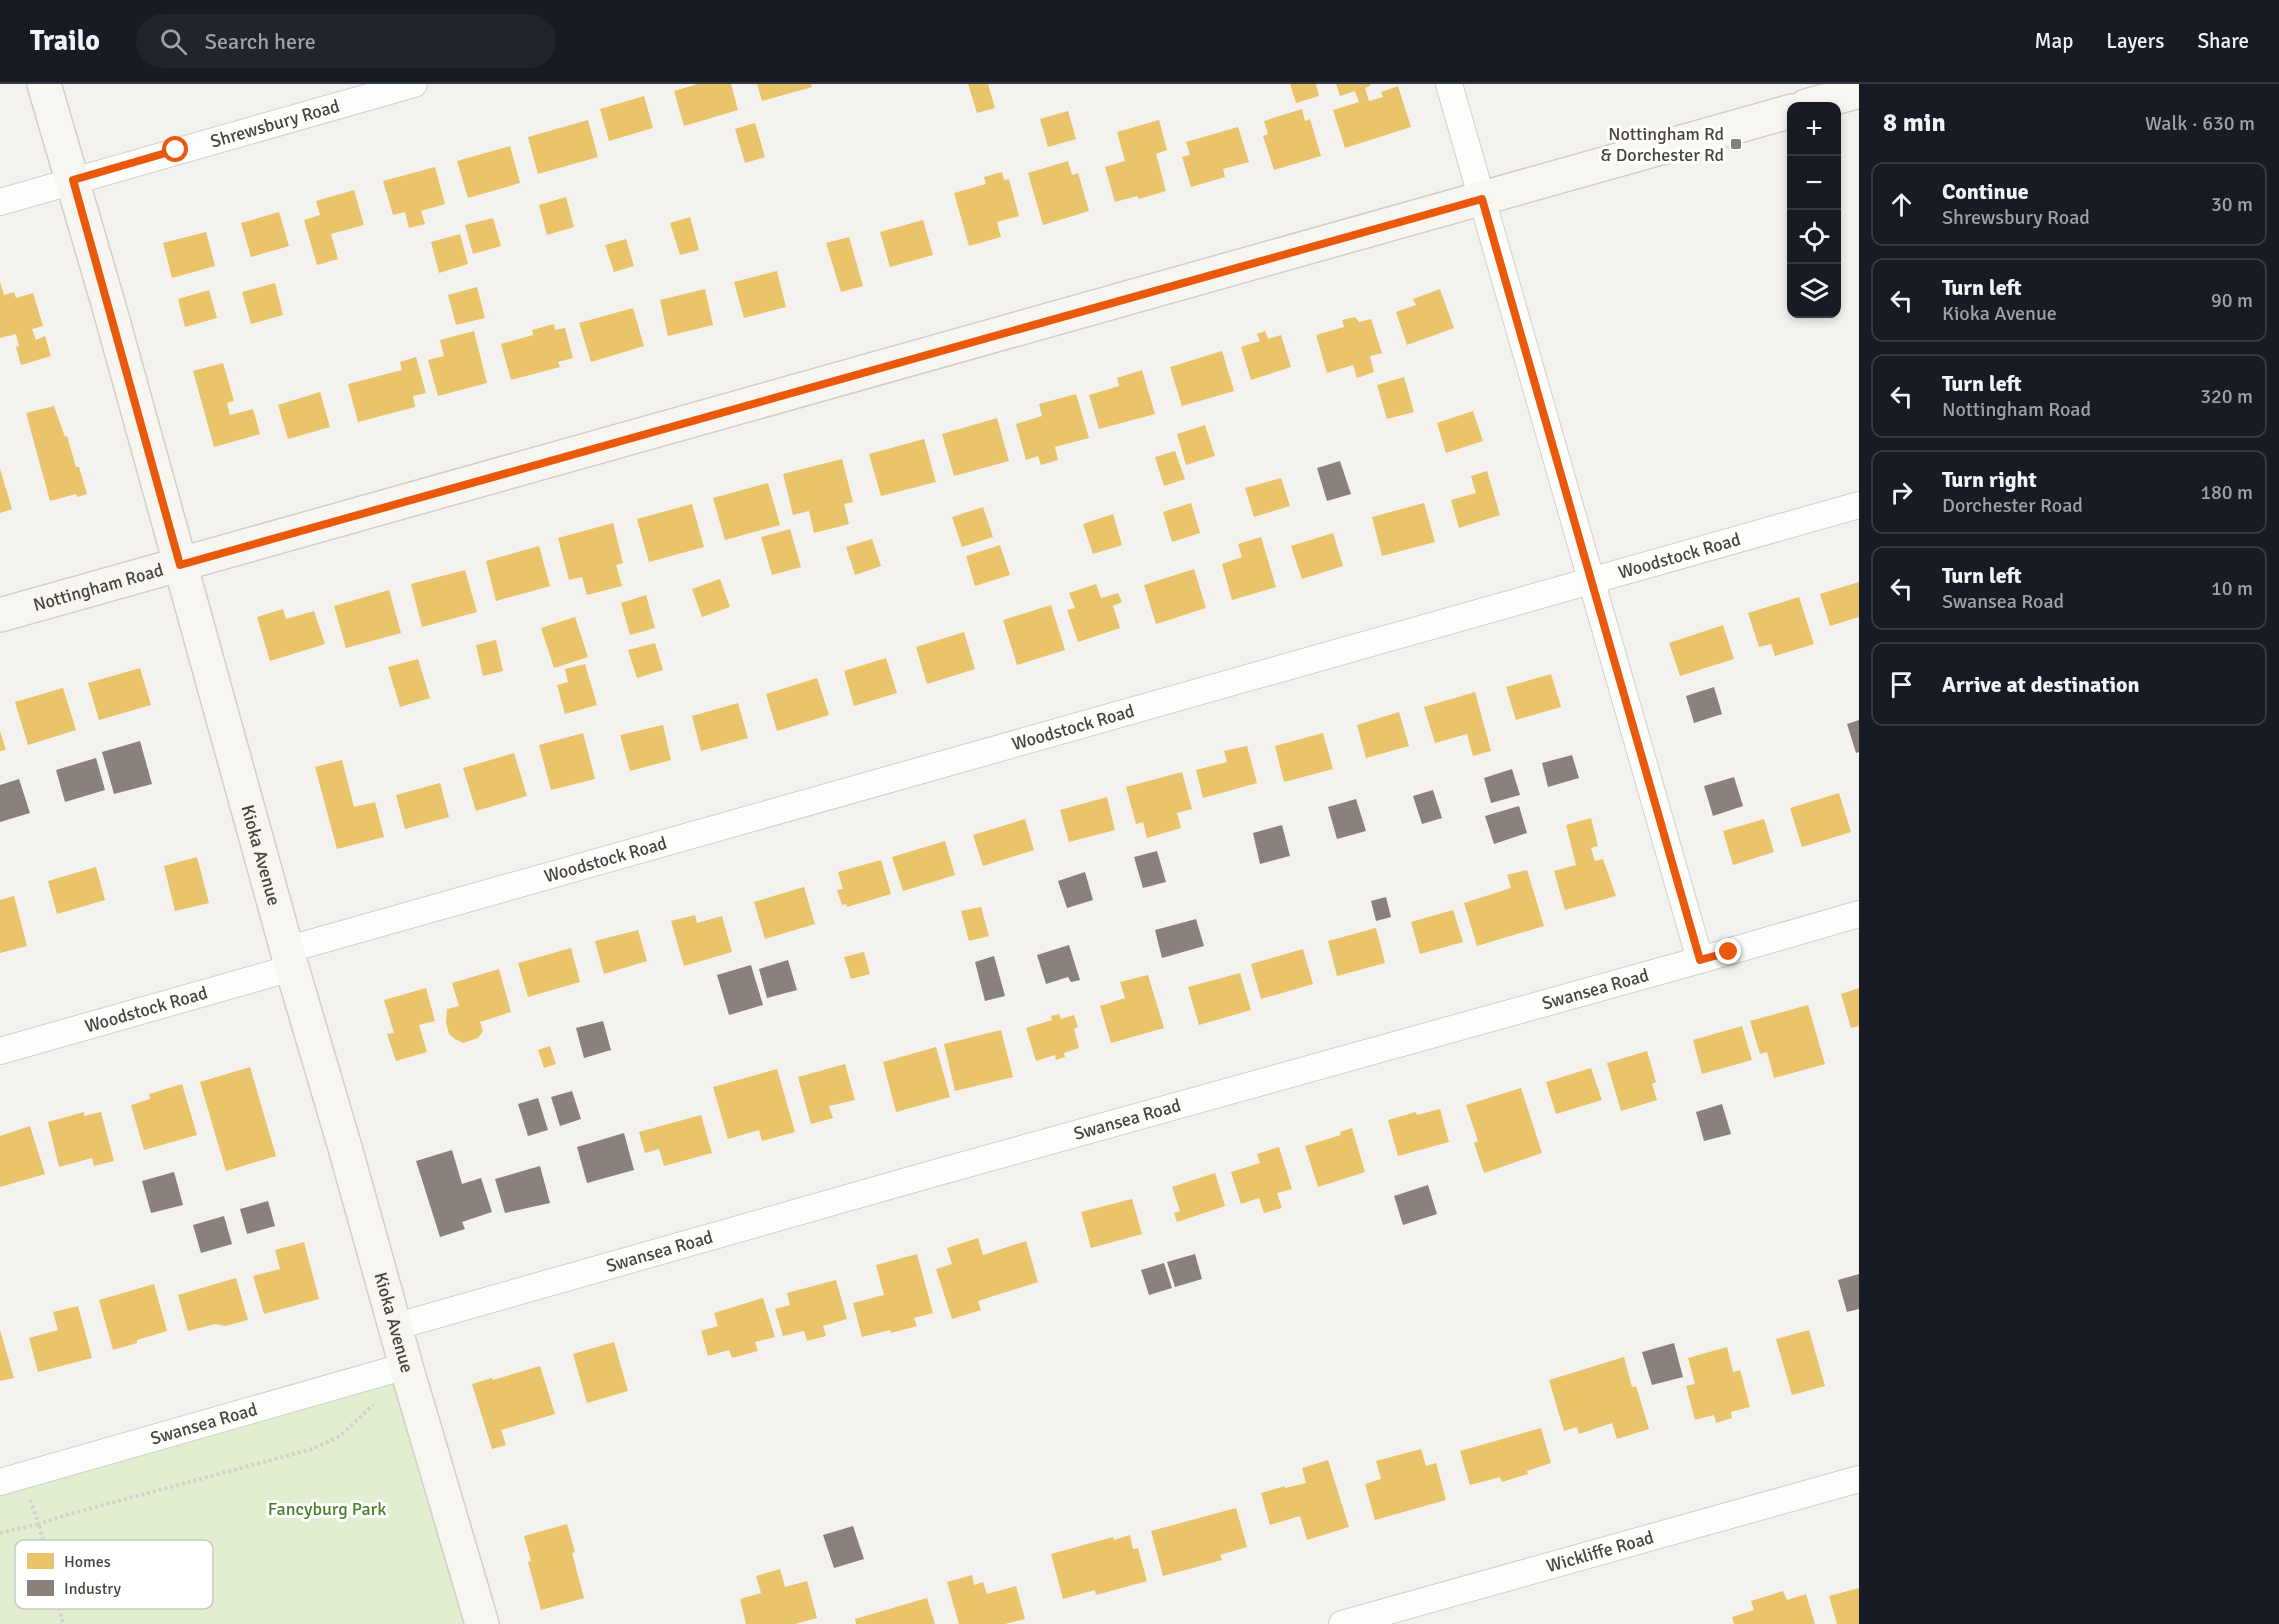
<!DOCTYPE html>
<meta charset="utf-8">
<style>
:root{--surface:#171b24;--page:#20242c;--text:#f1f3f6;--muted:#9ea1a6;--line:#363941}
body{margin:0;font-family:Signika,sans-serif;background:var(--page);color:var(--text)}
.controls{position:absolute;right:18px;top:18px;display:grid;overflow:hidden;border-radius:12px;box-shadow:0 3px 9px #0003}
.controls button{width:54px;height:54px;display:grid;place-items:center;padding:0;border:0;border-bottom:2px solid var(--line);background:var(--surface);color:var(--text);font:30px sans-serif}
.stop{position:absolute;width:18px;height:18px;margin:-14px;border:4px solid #ea580c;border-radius:50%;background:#fff}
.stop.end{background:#ea580c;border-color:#fff;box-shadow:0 2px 6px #0008}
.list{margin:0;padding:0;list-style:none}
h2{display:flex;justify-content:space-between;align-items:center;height:78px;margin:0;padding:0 24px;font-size:26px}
h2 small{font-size:20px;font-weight:400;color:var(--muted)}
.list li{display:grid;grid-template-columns:39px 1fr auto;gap:18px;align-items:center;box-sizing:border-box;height:84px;margin:0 12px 12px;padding:0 12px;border:2px solid var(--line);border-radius:12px}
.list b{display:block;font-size:22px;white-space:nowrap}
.list p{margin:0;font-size:20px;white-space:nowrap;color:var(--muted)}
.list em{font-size:20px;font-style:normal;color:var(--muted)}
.icon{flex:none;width:33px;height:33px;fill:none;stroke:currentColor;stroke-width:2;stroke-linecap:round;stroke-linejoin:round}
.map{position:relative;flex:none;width:1859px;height:1540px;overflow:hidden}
header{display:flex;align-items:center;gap:36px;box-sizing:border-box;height:84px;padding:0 30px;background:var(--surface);border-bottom:2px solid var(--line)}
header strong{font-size:28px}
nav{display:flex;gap:33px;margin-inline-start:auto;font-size:21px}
.search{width:420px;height:54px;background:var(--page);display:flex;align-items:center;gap:15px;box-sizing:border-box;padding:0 21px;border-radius:33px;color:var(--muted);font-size:22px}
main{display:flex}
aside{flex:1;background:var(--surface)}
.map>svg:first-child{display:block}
</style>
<header>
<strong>Trailo</strong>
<div class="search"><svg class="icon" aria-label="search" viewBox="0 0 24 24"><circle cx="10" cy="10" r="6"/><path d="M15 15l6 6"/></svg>Search here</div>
<nav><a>Map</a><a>Layers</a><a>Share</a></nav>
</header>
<main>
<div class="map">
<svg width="1859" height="1540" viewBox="0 0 1859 1540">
<rect width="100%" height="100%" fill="#f4f2ee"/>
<path fill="#e1eecf" d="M406,1282L482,1540H0V1398Z"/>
<path fill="#e9c46a" d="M698,0H731L738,26L684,42L674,7Z
M757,0H811L812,3L762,17Z
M968,0H988L995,24L977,29Z
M1290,0H1316L1319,12L1296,19Z
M1336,0H1370V2L1365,4L1369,17L1383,13L1381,8L1398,2L1411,43L1345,64L1333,26L1359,18L1355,7L1340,12Z
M644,12L653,44L609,57L600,25Z
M1302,25L1305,37L1310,35L1321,72L1274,86L1263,52L1268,50L1264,37Z
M1068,27L1076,55L1048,63L1040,35Z
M588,36L598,73L538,90L528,53Z
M1159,36L1167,66L1156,70L1166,107L1139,115L1137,112L1115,118L1105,83L1125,77L1117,48Z
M755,39L765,73L745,79L735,45Z
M1238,43L1249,78L1223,85L1225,93L1191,103L1182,73L1190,71L1186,58Z
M510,62L520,99L468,114L457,77Z
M1068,77L1072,91L1078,89L1089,127L1043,141L1028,89Z
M435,83L445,120L421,127L425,140L409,144L405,128L393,131L383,97Z
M1002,88L1004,96L1009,95L1019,132L997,138L1001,153L969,162L954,109L986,100L984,93Z
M354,106L364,141L331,150L338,175L317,181L304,136L320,131L316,117Z
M566,113L574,143L547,151L539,121Z
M279,128L289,162L251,173L241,139Z
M690,133L699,166L680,171L670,139Z
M493,134L501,162L473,170L465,141Z
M923,136L933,171L890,183L880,148Z
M206,148L215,182L172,194L163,159Z
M460,150L468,180L439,189L431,158Z
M849,153L863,202L841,208L826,159Z
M626,155L634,182L614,188L605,161Z
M777,187L786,223L744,234L734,198Z
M0,198L4,211L14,208L16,214L33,209L43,242L32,245L36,256L45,252L51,272L21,281L16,263L19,262L16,250L0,254Z
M275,199L283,231L251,240L242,208Z
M477,203L485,234L456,241L448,211Z
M705,205L713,241L668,252L660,216Z
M1440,205L1454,244L1407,261L1396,228L1416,221L1413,215Z
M209,206L217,234L185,243L178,215Z
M633,224L644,262L591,278L579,239Z
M1355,233L1359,238L1371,235L1382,269L1370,272L1374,288L1357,294L1353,281L1327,289L1316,251L1344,243L1342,236Z
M554,240L555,246L565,244L573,274L558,278L560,283L511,296L501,260L533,251L532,246Z
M474,247L487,299L438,312L428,276L444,272L440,256Z
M1265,247L1268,255L1281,251L1291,283L1251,296L1241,263L1260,257L1257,250Z
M1222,267L1234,307L1182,322L1170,283Z
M416,273L426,309L413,312L415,323L358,338L348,300L402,286L400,278Z
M223,279L234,317L227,319L230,331L253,325L260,350L214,363L193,287Z
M1142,286L1155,330L1099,345L1089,311L1119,302L1117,294Z
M1404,293L1414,328L1387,335L1377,301Z
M320,308L330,343L288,355L278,321Z
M1076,310L1089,354L1055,363L1058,376L1041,381L1038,372L1026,376L1016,340L1042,332L1039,320Z
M54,322L65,353L67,352L76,383H79L87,410L77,413L76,410L50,417L26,329Z
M1473,327L1483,357L1446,369L1437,339Z
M997,334L1009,377L954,392L942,350Z
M1205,341L1215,372L1186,381L1177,350Z
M924,355L936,398L881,412L869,370Z
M1175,367L1185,395L1164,402L1155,373Z
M842,375L853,418L844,420L849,440L814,449L809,427L793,431L783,390Z
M0,385L12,425L0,429Z
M1487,387L1500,431L1459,444L1451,416L1476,409L1471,392Z
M1281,394L1290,422L1254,433L1245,404Z
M768,399L780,441L725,456L713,414Z
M1191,419L1200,449L1172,458L1163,428Z
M1424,419L1435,458L1382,472L1372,433Z
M692,420L704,463L649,478L637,435Z
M983,423L993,453L962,463L952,433Z
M1113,430L1122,461L1093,470L1083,440Z
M613,439L623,479L616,481L622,502L587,511L582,493L569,496L558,454Z
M790,445L801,483L772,491L761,453Z
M1333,449L1343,482L1302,495L1291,462Z
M1261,453L1276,503L1232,516L1222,480L1242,473L1238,460Z
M872,455L881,482L855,491L846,463Z
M1000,461L1010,491L975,502L966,472Z
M539,462L550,502L496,517L486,477Z
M1194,485L1206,524L1156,540L1144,501Z
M465,486L477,528L422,543L411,500Z
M720,495L730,523L702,533L692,505Z
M1859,498V533L1830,542L1820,510Z
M1096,500L1101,514L1118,509L1122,518L1113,522L1120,544L1078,558L1067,526L1075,524L1069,509Z
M389,506L401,549L346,564L334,522Z
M646,511L655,544L630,551L621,519Z
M1799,513L1814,560L1775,572L1771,560L1759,563L1748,529Z
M1051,521L1065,566L1017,581L1003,536Z
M283,525L286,535L314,527L325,560L270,577L257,533Z
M575,533L588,573L554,584L541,544Z
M1723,541L1734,575L1680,592L1669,559Z
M964,548L975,585L927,600L916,563Z
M496,556L503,587L483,592L476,561Z
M655,559L663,586L637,594L628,566Z
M886,574L897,609L854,622L844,587Z
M418,575L430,614L400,623L388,583Z
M585,580L597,621L565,630L557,601L568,598L565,585Z
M140,584L151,621L99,636L88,599Z
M1551,590L1561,623L1516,636L1506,603Z
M817,594L829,631L777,647L766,610Z
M63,604L76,646L28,661L15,618Z
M1475,608L1491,667L1473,672L1467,650L1435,659L1424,623Z
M738,619L748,654L701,667L692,632Z
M1399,628L1409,662L1366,674L1357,641Z
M663,641L671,676L630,687L620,651Z
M0,647L6,666L0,667Z
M583,649L595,695L551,706L539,661Z
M1323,649L1333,685L1284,698L1275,662Z
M1247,662L1257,699L1203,714L1196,686L1227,678L1224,667Z
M514,669L527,712L476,727L463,684Z
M342,676L354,723L375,718L384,753L337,765L315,683Z
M1182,688L1192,725L1177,729L1181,744L1147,754L1143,738L1136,740L1126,703Z
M440,699L449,733L405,745L396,711Z
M1839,709L1851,748L1802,763L1790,724Z
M1107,713L1115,746L1069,758L1060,726Z
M1591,734L1598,762L1591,764L1595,777L1603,775L1616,812L1565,826L1554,787L1576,781L1566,741Z
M1025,735L1034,766L983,782L973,751Z
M1764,735L1774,768L1733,781L1723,747Z
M945,757L955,791L903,807L892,773Z
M197,773L209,819L175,827L164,782Z
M881,776L891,810L847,823L846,820L842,821L837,806L843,805L838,788Z
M96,783L105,816L57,830L48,797Z
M1527,786L1544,842L1477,862L1464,819L1511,804L1507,791Z
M804,803L815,840L765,855L754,818Z
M14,812L27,862L0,869V816Z
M981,823L989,852L969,857L961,827Z
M1453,826L1463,858L1420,870L1411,838Z
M695,831L697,839L722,832L732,868L684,882L671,837Z
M1376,844L1385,879L1337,892L1328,857Z
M638,846L647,877L604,890L595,857Z
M571,864L580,898L528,913L518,879Z
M1303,865L1313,900L1261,915L1251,880Z
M864,868L870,890L851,895L844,873Z
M499,885L511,928L480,938L483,947L478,954L463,959L455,955L449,950L446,939L447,925L459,922L452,899Z
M1240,889L1251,926L1199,941L1188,903Z
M1148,891L1164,944L1111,959L1100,922L1125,914L1120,898Z
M426,904L435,937L419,941L427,968L396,977L387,950L394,949L384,916Z
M1859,904V942L1851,944L1841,910Z
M1808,921L1825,980L1774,994L1767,968L1760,970L1750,937Z
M1059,930L1061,935L1074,931L1078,943L1074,945L1079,964L1064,969L1065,973L1056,976L1055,971L1036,977L1026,944L1052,936L1051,932Z
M1742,942L1752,976L1702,990L1693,956Z
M1001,946L1013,993L955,1007L944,960Z
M550,962L556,980L544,984L538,966Z
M936,963L950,1013L896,1028L883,978Z
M1647,967L1656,998L1652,1000L1657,1016L1621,1027L1607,979Z
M845,980L855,1016L829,1022L833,1034L811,1040L798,993Z
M250,983L276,1072L226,1087L200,998Z
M1591,984L1602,1016L1556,1030L1546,998Z
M777,985L795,1048L762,1057L759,1046L728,1055L713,1003Z
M182,1000L197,1051L144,1066L131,1021L150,1015L149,1010Z
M1521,1004L1542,1069L1484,1089L1474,1059L1478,1057L1466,1021Z
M1440,1025L1449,1058L1398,1072L1388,1036L1416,1028L1417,1031Z
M84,1028V1032L101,1028L114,1077L94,1082L92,1074L59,1083L48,1038Z
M701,1031L712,1069L664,1082L659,1065L645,1069L639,1048Z
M30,1042L45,1090L0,1103V1052Z
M1352,1044L1365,1088L1318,1103L1305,1062L1341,1051L1340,1048Z
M1279,1063L1292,1105L1277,1109L1282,1124L1264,1129L1259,1114L1241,1120L1231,1088L1260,1079L1257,1070Z
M1215,1089L1225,1122L1177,1138L1174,1129L1180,1127L1172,1103Z
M1132,1115L1142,1150L1091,1164L1081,1128Z
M978,1154L983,1171L1026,1157L1038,1198L978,1217L981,1226L952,1235L936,1185L952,1180L947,1164Z
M304,1158L319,1215L264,1230L253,1192L280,1185L275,1166Z
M917,1170L933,1229L914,1234L917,1242L891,1249L890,1246L862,1253L853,1219L884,1211L876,1181Z
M236,1194L248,1236L225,1242L215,1240L188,1247L178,1211Z
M836,1196L847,1235L823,1242L826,1252L807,1257L804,1247L783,1252L775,1225L790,1221L787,1209Z
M154,1200L167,1247L137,1256V1259L113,1266L99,1216Z
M763,1214L775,1253L755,1258L758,1267L732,1274L729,1266L708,1272L701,1247L718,1242L714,1229Z
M78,1222L92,1274L38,1288L29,1254L58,1246L53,1228Z
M0,1246L14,1294L0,1297Z
M1809,1246L1825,1302L1792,1311L1776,1255Z
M614,1258L628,1307L587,1319L573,1270Z
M1727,1263L1733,1288L1740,1286L1750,1323L1731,1328L1732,1334L1716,1339L1714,1331L1695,1336L1686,1302L1695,1300L1688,1274Z
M1624,1273L1632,1303L1636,1302L1649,1345L1617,1355L1612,1339L1579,1350L1577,1343L1564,1347L1549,1296Z
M540,1282L555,1330L501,1346L506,1361L492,1365L472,1300L492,1294L493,1296Z
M1541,1344L1551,1379L1527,1387L1528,1390L1502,1398L1500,1393L1470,1401L1460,1367Z
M1421,1365L1426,1382L1436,1379L1446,1416L1375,1436L1365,1400L1381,1395L1376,1377Z
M1328,1376L1349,1443L1307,1456L1300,1432L1270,1441L1261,1409L1285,1402V1404L1306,1399L1302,1384Z
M1236,1424L1247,1463L1220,1471L1222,1476L1163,1492L1151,1447Z
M567,1440L575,1468L572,1469L584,1514L541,1526L528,1478L531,1477L524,1452Z
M1130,1451L1133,1465L1138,1464L1147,1497L1096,1511L1095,1506L1063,1515L1051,1470L1113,1453L1114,1456Z
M780,1485L785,1503L807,1497L817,1534L795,1540H746L740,1515L761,1509L756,1492Z
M972,1491L974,1501L983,1498L987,1510L1016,1502L1025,1535L1005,1540H959L947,1498Z
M1859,1504V1540H1837L1829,1512Z
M1783,1507L1787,1516L1806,1510L1815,1540H1734L1732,1533L1754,1526L1751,1517Z
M927,1514L935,1540H856L855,1535Z"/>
<path fill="#8a817c" d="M1340,377L1351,410L1327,417L1317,384Z
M1714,603L1722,630L1694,639L1686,612Z
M1859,636V668L1856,669L1847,640Z
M140,657L152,700L114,710L102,668Z
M1572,671L1579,694L1548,703L1542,679Z
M96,674L105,706L65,718L56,686Z
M1512,685L1520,711L1491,719L1484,694Z
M1734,693L1743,722L1713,732L1704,702Z
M19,695L30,729L0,738V701Z
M1433,706L1442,734L1422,740L1413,712Z
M1356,715L1366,747L1337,755L1328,723Z
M1519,722L1527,749L1494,760L1485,732Z
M1282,741L1290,772L1260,780L1253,749Z
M1157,767L1166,798L1143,804L1134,773Z
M1085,788L1093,816L1067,824L1058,797Z
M1386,813L1391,833L1376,837L1371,817Z
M1196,835L1204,862L1162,874L1155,846Z
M1069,861L1080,896L1071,898L1068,893L1046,900L1037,871Z
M994,872L1005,912L985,917L975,878Z
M788,876L797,906L767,914L759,885Z
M751,881L763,921L729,931L717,891Z
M603,937L611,966L584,974L576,944Z
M572,1007L581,1035L560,1042L551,1013Z
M538,1014L548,1046L528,1052L518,1020Z
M1722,1020L1731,1050L1704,1057L1696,1028Z
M624,1049L634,1086L587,1099L577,1063Z
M452,1066L462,1100L481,1094L492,1128L462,1138L465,1145L440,1153L416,1077Z
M540,1082L550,1119L505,1129L495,1095Z
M174,1088L183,1121L151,1129L142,1097Z
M1428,1101L1437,1130L1403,1141L1394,1112Z
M268,1117L275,1142L247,1150L240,1125Z
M224,1132L232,1160L201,1169L193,1141Z
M1195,1170L1202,1195L1175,1203L1167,1178Z
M1164,1179L1172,1204L1149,1211L1141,1186Z
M1859,1190V1225L1847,1228L1838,1196Z
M1674,1259L1683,1293L1652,1301L1642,1268Z
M853,1442L864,1475L834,1484L823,1451Z"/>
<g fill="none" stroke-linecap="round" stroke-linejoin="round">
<g stroke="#d2d0cb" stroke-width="28">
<g id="street">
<path d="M1449,0L1700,876"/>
<path id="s1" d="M0,118L414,0"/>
<path id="s2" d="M286,866L1859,421"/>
<path id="s3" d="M0,967L292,884"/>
<path id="s4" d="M394,1243L928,1091L1700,876L1859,830"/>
<path id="s5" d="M0,1398L406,1282"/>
<path id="s6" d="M1342,1540L1859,1395"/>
</g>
</g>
<g stroke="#d3cfc5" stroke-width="36">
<g id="secondary">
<path id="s7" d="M44,0L110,226L292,884L344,1060L406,1282L482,1540"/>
<path d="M1806,22L1859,7"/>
<path id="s8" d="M0,531L1792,27"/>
</g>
</g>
<path stroke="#d3d2cc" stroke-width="4" stroke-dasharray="3 3" stroke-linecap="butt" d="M30,1416L39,1440L66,1431L312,1365L340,1352L373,1321
M0,1449L39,1440L63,1540"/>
<use href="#street" stroke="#fdfdfc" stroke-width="26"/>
<use href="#secondary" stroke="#f7f6f1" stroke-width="33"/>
</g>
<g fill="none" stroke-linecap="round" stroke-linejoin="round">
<path stroke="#ea580c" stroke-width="8" d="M176,66L73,96L180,481L1482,115L1700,876L1729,868"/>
</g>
<rect fill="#868178" stroke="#fff" stroke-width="2" x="1730" y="54" width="12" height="12" rx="3"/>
<g text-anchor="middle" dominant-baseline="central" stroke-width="6" stroke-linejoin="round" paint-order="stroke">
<g font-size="18" fill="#4b4439" stroke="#fff">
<text stroke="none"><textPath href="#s1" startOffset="286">Shrewsbury Road</textPath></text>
<text stroke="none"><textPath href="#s2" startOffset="1448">Woodstock Road</textPath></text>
<text stroke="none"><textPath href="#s8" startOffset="102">Nottingham Road</textPath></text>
<text stroke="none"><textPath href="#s2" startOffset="818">Woodstock Road</textPath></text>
<text stroke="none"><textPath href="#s7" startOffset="801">Kioka Avenue</textPath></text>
<text stroke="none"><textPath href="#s2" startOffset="332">Woodstock Road</textPath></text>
<text stroke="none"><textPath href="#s4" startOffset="1248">Swansea Road</textPath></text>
<text stroke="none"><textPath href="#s3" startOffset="152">Woodstock Road</textPath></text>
<text stroke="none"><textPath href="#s4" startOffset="762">Swansea Road</textPath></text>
<text stroke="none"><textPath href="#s4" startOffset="276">Swansea Road</textPath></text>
<text stroke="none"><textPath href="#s7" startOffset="1287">Kioka Avenue</textPath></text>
<text stroke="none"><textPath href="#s5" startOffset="212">Swansea Road</textPath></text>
<text stroke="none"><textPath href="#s6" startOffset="268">Wickliffe Road</textPath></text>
</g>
<g font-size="18" fill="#4b4439" stroke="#fff" text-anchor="end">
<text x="1724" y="50">Nottingham Rd<tspan x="1724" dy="21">&amp; Dorchester Rd</tspan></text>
</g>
<g font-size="18" fill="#4a7f2a" stroke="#fff">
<text x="327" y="1425">Fancyburg Park</text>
</g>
</g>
<rect x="15" y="1456" width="198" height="69" rx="9" fill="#fff" stroke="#c9c7c4" stroke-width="1.5"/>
<rect x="27" y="1469" width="27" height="16" fill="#e9c46a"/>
<rect x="27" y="1496" width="27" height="16" fill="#8a817c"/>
<g font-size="16" fill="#4b4439">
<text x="64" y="1483">Homes</text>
<text x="64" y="1510">Industry</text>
</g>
</svg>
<div class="controls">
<button>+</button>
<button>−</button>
<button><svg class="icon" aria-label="locate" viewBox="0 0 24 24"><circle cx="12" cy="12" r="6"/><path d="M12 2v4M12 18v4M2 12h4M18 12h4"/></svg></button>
<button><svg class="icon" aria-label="layers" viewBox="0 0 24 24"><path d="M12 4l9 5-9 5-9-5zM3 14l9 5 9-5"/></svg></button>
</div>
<div class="stop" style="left:176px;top:66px"></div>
<div class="stop end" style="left:1729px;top:868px"></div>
</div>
<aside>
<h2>8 min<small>Walk · 630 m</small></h2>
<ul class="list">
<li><svg class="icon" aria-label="ahead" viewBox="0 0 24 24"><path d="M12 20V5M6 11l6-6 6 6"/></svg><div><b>Continue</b><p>Shrewsbury Road</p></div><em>30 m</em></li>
<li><svg class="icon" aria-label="left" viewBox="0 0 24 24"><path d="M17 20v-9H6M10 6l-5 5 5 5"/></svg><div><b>Turn left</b><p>Kioka Avenue</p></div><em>90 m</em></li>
<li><svg class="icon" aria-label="left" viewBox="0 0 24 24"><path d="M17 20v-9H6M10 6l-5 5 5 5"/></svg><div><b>Turn left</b><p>Nottingham Road</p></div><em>320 m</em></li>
<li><svg class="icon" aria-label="right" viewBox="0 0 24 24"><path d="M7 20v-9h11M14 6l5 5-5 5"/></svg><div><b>Turn right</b><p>Dorchester Road</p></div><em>180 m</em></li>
<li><svg class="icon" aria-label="left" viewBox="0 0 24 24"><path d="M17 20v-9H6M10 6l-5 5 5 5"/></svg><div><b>Turn left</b><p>Swansea Road</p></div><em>10 m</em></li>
<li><svg class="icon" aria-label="arrive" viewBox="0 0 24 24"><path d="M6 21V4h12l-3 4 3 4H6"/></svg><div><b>Arrive at destination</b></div></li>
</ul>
</aside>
</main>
